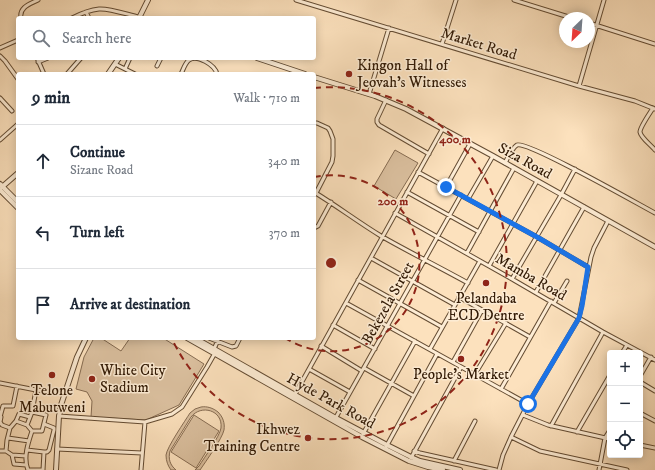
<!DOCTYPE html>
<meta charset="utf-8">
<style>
:root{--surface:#fff;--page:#f6f6f7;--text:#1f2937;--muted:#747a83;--line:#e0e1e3}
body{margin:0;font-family:"IM FELL DW Pica",serif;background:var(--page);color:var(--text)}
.controls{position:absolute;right:12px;bottom:12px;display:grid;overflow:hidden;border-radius:4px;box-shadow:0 2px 10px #0003}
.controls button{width:36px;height:36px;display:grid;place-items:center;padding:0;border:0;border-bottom:1px solid var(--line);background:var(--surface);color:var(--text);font:20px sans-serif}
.compass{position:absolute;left:559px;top:12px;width:36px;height:36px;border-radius:50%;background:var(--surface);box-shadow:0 2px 10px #0003;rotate:205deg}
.stop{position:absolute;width:12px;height:12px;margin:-9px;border:3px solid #1a73e8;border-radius:50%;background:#fff}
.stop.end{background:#1a73e8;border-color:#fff;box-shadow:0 1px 4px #0008}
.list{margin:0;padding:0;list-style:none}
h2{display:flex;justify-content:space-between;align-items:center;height:52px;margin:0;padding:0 16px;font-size:17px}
h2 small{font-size:13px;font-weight:400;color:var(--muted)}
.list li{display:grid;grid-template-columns:26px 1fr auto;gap:12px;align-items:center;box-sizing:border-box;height:72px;padding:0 16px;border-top:1px solid var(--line)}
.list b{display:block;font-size:15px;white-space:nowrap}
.list p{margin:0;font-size:13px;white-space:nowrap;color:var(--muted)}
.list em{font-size:13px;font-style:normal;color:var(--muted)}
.icon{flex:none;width:22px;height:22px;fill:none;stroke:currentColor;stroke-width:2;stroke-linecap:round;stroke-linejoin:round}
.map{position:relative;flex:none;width:655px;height:470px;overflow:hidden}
.search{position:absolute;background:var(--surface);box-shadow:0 2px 10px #0003;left:16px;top:16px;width:300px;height:44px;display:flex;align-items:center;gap:10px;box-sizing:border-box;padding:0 14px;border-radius:4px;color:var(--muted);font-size:15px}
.panel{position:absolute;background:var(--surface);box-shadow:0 2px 10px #0003;left:16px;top:72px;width:300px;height:268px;border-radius:4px}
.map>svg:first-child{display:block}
</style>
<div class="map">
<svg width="655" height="470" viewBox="0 0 655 470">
<rect width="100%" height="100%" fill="#fce1bd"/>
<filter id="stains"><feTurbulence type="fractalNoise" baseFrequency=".005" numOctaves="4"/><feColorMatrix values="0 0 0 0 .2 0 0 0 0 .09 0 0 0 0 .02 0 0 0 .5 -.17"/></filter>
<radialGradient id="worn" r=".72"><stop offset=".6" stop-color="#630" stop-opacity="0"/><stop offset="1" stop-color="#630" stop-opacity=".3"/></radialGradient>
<path fill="#dabf9e" stroke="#866c52" d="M395,150L418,163L396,199L374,186Z
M94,338H101L121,351L130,338H163L204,364L179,405L146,420L91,417L92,401L87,392L76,389L84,357Z
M201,407C207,406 213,408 218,412C223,417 225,423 224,430C222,439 206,461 200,470H195L199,466C204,458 220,436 221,428C223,410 201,404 191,417L170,451C168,459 170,465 176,470H171C168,466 166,461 166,455C167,447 185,421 190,413L195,409Z
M194,415L219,431L196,468L171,452Z"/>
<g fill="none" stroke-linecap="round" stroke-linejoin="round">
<g stroke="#644c33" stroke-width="5">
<path id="minor" d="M296,0L579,86L635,101L655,109
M514,0L572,18
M86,12L89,18
M21,18C19,7 30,4 38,0
M72,18C80,14 89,10 99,9C109,8 129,15 139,17
M589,23L655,44
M442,44L456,0
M0,48L18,40
M0,56L5,61L18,79
M37,58L44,74
M38,62L48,58
M115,64L135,74
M157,66L161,58
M125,69L130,58
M67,74L81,58
M181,74C183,70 185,63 189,60C197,54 215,65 217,74
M579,86L604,0
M369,94L389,28
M0,98L12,111
M386,100L377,119V122L379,125L429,154
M653,108C650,113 640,127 640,132C641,138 651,145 655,150
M314,123H317L328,128L330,131L333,139V156L332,162L316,193
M0,140L18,124
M505,163C507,159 513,147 517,145C528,141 638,204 655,213
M418,172L537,237L588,267
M446,187L470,144
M314,192C337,206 358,222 381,236C409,252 439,267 468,283
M407,192L479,232
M468,199L493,156
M395,213L512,279L603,332L655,360
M314,228L318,226L331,202
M467,253L514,168
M371,258L455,305
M489,266L537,181
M512,279L561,195L575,169
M358,280L442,327
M536,292L584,207
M459,297L530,337
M346,303L528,404
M554,303L567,281
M333,325L375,349
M209,338L232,347L236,346L240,338
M321,346L362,371
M214,349L219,338
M430,349L480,261
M622,353L627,345
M453,362L482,310
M364,368L414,396
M309,369L350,392
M475,374L506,323
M640,376L651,357
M640,382L655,391
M0,383L36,390L65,393
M501,389L551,301
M294,396L443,128
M32,412L46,415L42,431H32
M640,413L655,421
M523,415L548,425L610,439
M59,416L145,422L172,414L182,407L207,367L215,353
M0,417L3,406H13L17,386
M1,417L0,422L2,425L10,428
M335,419L461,195
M16,421L19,414L30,417
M551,426L603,332
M577,432L610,375
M363,434L415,341
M511,437L540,451L627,470
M8,438L29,441
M640,445L655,448
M386,447L437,354
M57,449L142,453
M27,450L44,452H47L49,450L54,430V428L44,424
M0,451H6L12,455L26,456
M6,451L7,440L10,428L16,421L27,425
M414,451L420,453L496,470
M12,455L14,464L26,465
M411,458L461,367
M454,461L475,421
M28,470C23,458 28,443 32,431L27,425L32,412L36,390
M28,470H43
M43,470L44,452
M141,470L145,422
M499,470L503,455L511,437L528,404L579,318L591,257L594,248L608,221
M599,470L605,438L610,430"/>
</g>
<g stroke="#644c33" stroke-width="6">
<path id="tertiary" d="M139,18L148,0
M257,58L305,74
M108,74L119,58
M314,77L375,96L406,109L493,156L655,247
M0,184L18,202
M2,187L18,173
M0,190L18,208
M187,338L362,437L409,461L428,467L443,470
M195,338L336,418L387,445L411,457L420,461L460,470
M56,470L59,416L61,405L77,357L86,338"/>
</g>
<use href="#minor" stroke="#fdecd4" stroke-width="3"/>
<use href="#tertiary" stroke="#fdecd4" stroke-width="4"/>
</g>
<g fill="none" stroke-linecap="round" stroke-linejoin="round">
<path stroke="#1a73e8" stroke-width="5" d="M446,187L537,237L588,267L582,306L579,318L528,404"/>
</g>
<g fill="none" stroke="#8f2418" stroke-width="2" stroke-dasharray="7 5">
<path d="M314 177A88 88 0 1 1 285 338"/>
<path d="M314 88A176 176 0 1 1 172 339"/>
</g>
<g fill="#8f2418" stroke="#fdecd4" stroke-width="1.5">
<circle cx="349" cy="74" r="4"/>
<circle cx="486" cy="283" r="4"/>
<circle cx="461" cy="359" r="4"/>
<circle cx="52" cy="375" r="4"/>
<circle cx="92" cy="379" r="4"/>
<circle cx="308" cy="438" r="4"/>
</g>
<g text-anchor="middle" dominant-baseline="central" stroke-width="3" stroke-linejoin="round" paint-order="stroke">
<g font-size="15" fill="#321a05" stroke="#fdecd4">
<text transform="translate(479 44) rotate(17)">Market Road</text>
<text transform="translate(525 161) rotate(29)">Siza Road</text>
<text transform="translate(531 277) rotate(30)">Mamba Road</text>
<text transform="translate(388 303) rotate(-61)">Bekezela Street</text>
<text transform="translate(331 401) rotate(29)">Hyde Park Road</text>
</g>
<g font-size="15" fill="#321a05" stroke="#fdecd4">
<text x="357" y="65" text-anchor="start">Kingon Hall of<tspan x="357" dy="17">Jeovah's Witnesses</tspan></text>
<text x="486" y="298">Pelandaba<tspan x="486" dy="17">ECD Dentre</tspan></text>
<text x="100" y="370" text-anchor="start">White City<tspan x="100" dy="17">Stadium</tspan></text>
<text x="461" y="374">People's Market</text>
<text x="52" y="390">Telone<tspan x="52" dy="17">Mabutweni</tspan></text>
<text x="300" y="429" text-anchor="end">Ikhwez<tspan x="300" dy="17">Training Centre</tspan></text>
</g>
</g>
<circle cx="331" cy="263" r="6" fill="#8f2418" stroke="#fdecd4" stroke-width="2"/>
<g font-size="12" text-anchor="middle" font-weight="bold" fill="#8f2418" stroke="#fdecd4" stroke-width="3" stroke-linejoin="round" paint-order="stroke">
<text x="455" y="143">400 m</text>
<text x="393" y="205">200 m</text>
</g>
<rect width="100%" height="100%" filter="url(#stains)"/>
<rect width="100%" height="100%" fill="url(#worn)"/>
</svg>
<div class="controls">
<button>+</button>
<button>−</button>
<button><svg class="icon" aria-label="locate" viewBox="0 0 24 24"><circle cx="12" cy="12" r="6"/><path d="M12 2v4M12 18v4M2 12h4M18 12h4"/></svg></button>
</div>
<svg class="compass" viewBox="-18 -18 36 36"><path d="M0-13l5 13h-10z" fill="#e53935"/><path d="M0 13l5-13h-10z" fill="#747a83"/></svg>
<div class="stop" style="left:528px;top:404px"></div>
<div class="stop end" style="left:446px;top:187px"></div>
<div class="search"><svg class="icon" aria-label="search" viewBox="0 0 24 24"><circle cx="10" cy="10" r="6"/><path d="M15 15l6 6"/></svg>Search here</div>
<section class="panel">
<h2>9 min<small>Walk · 710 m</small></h2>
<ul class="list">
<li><svg class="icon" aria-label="ahead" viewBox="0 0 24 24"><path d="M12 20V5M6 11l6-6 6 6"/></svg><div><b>Continue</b><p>Sizane Road</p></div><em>340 m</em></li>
<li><svg class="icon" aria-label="left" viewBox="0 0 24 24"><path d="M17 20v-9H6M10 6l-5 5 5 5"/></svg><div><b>Turn left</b></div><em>370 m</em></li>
<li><svg class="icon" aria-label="arrive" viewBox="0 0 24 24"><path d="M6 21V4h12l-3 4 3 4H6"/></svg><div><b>Arrive at destination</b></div></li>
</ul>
</section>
</div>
